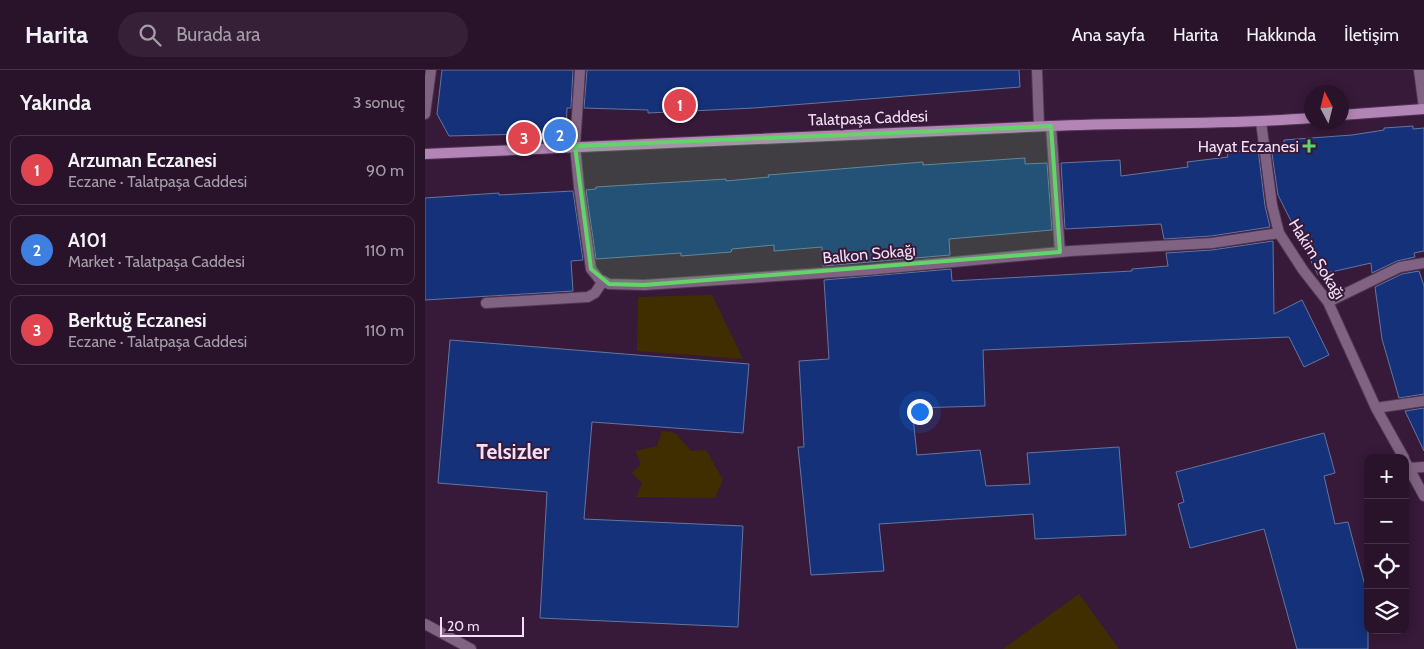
<!DOCTYPE html>
<html lang="tr">
<meta charset="utf-8">
<style>
:root{--surface:#29132b;--page:#352037;--text:#f1f3f6;--muted:#a59ea9;--line:#453247;--accent:#d93025}
body{margin:0;font-family:Cabin,sans-serif;background:var(--page);color:var(--text)}
.controls{position:absolute;right:15px;bottom:15px;display:grid;overflow:hidden;border-radius:10px;box-shadow:0 2px 12px #0003}
.controls button{width:45px;height:45px;display:grid;place-items:center;padding:0;border:0;border-bottom:1px solid var(--line);background:var(--surface);color:var(--text);font:25px sans-serif}
.compass{position:absolute;left:879px;top:15px;width:45px;height:45px;border-radius:50%;background:var(--surface);box-shadow:0 2px 12px #0003;rotate:353deg}
.scale{position:absolute;left:15px;bottom:12px;width:84px;box-sizing:border-box;padding-left:5px;border:2px solid #f3e0f4;border-top:0;font-size:14px;line-height:18px;white-space:nowrap;color:#f3e0f4;-webkit-text-stroke:4px #371939;paint-order:stroke}
.you{position:absolute;left:494px;top:341px;width:18px;height:18px;margin:-12px;border:4px solid #fff;border-radius:50%;background:#1a73e8;box-shadow:0 0 0 8px #1a73e833}
.badge{display:grid;place-items:center;width:32px;height:32px;border-radius:50%;background:var(--accent);color:#fff;font-size:16px;font-weight:700}
.pin{position:absolute;translate:-50% -50%;border:2px solid #fff;box-shadow:0 1px 5px #0006}
.list{margin:0;padding:0;list-style:none}
h2{display:flex;justify-content:space-between;align-items:center;height:65px;margin:0;padding:0 20px;font-size:21px}
h2 small{font-size:16px;font-weight:400;color:var(--muted)}
.list li{display:grid;grid-template-columns:32px 1fr auto;gap:15px;align-items:center;box-sizing:border-box;height:70px;margin:0 10px 10px;padding:0 10px;border:1px solid var(--line);border-radius:10px}
.list b{display:block;font-size:19px;white-space:nowrap}
.list p{margin:0;font-size:16px;white-space:nowrap;color:var(--muted)}
.list em{font-size:16px;font-style:normal;color:var(--muted)}
.icon{flex:none;width:28px;height:28px;fill:none;stroke:currentColor;stroke-width:2;stroke-linecap:round;stroke-linejoin:round}
.map{position:relative;flex:none;width:999px;height:579px;overflow:hidden}
header{display:flex;align-items:center;gap:30px;box-sizing:border-box;height:70px;padding:0 25px;background:var(--surface);border-bottom:1px solid var(--line)}
header strong{font-size:24px}
nav{display:flex;gap:28px;margin-inline-start:auto;font-size:18px}
.search{width:350px;height:45px;background:var(--page);display:flex;align-items:center;gap:12px;box-sizing:border-box;padding:0 18px;border-radius:28px;color:var(--muted);font-size:19px}
main{display:flex}
aside{flex:1;background:var(--surface)}
.map>svg:first-child{display:block}
</style>
<header>
<strong>Harita</strong>
<div class="search"><svg class="icon" aria-label="search" viewBox="0 0 24 24"><circle cx="10" cy="10" r="6"/><path d="M15 15l6 6"/></svg>Burada ara</div>
<nav><a>Ana sayfa</a><a>Harita</a><a>Hakkında</a><a>İletişim</a></nav>
</header>
<main>
<aside>
<h2>Yakında<small>3 sonuç</small></h2>
<ul class="list">
<li><span class="badge" style="background:#e0444e">1</span><div><b>Arzuman Eczanesi</b><p>Eczane · Talatpaşa Caddesi</p></div><em>90 m</em></li>
<li><span class="badge" style="background:#3f7fe0">2</span><div><b>A101</b><p>Market · Talatpaşa Caddesi</p></div><em>110 m</em></li>
<li><span class="badge" style="background:#e0444e">3</span><div><b>Berktuğ Eczanesi</b><p>Eczane · Talatpaşa Caddesi</p></div><em>110 m</em></li>
</ul>
</aside>
<div class="map">
<svg width="999" height="579" viewBox="0 0 999 579">
<rect width="100%" height="100%" fill="#371939"/>
<path fill="#412e00" d="M287,225L318,289L212,281L213,227Z
M237,361L250,363L266,381L281,380L298,410L290,428L211,427L217,413L207,403L216,394L210,381L232,376Z
M654,524L694,579H578Z"/>
<path fill="#15317a" stroke="#6376a0" d="M17,0H148L146,38H142L141,63L24,66L12,44Z
M162,0H594L595,17L329,38L223,43V40L159,38Z
M988,56V59L999,58V181L989,183L990,187L972,191L947,203L946,193L893,205L853,125L846,77L859,75V70L927,65L959,60V58Z
M829,79H833L840,136L845,157L786,166L739,169L736,154L640,159L636,93L695,90L696,106L763,97L762,92L803,87L802,83Z
M600,88V94L622,93L627,160L524,169L525,185L398,196L397,177L349,181V175L307,179L306,182L256,186V183L171,189L161,120L171,119V117L301,109V111L344,107L343,105L498,92V95Z
M148,121L158,190L146,191L148,221L0,230V128L74,123V125Z
M848,171L849,244L877,230L904,285L879,297L864,267L558,280L560,336L487,338L492,385L555,380L561,416L605,414L602,383L694,377L701,465L610,469L608,444L454,454L459,501L386,505L373,377H379L374,291L404,289L399,210L526,199L527,211L707,201V199L743,196L741,183L787,180Z
M994,201L999,216V324L974,328L957,269L950,217L977,204Z
M25,270L324,294L318,363L167,352L159,449L318,456L313,557L115,548L122,422L13,413Z
M999,338V381L980,341Z
M899,363L910,403L899,406L910,454L923,452L943,527V579H872L839,459L765,478L753,434L759,432L751,402Z"/>
<g fill="none" stroke-linecap="round" stroke-linejoin="round">
<g stroke="#513553" stroke-width="12">
<path id="service" d="M61,233L163,227L170,223L178,211"/>
</g>
<g stroke="#513553" stroke-width="12">
<path id="minor" d="M155,0L150,76L154,117L166,199L174,209L184,214L219,215L442,200L646,181L787,173L854,163
M612,0L614,56
M994,0L999,38
M0,44L6,0
M836,52L847,135L854,163L878,200L903,232L951,338L979,388
M626,56L635,182
M903,232L975,197L999,193
M951,338L999,331
M980,391L999,426
M984,398L999,397"/>
</g>
<g stroke="#513553" stroke-width="12">
<path id="tertiary" d="M0,554L46,579"/>
</g>
<g stroke="#513553" stroke-width="12">
<path id="secondary" d="M916,45L999,39
M0,84C208,73 416,64 624,56C711,52 799,55 886,48"/>
</g>
<use href="#service" stroke="#806382" stroke-width="10"/>
<use href="#minor" stroke="#806382" stroke-width="10"/>
<use href="#tertiary" stroke="#806382" stroke-width="10"/>
<use href="#secondary" stroke="#b385b6" stroke-width="10"/>
</g>
<path fill="#62d469" fill-opacity="0.2" stroke="#62d469" stroke-width="4" stroke-linejoin="round" d="M626,56L635,182L219,215L184,214L166,199L150,76Z"/>
<path fill="#62d469" stroke="#371939" stroke-width="2" d="M881.5 68.5h5v5h5v5h-5v5h-5v-5h-5v-5h5z"/>
<g text-anchor="middle" dominant-baseline="central" stroke-width="4" stroke-linejoin="round" paint-order="stroke">
<g font-size="16" fill="#f3e0f4" stroke="#371939">
<text transform="translate(443 48) rotate(-2)">Talatpaşa Caddesi</text>
<text transform="translate(444 184) rotate(-5)">Balkon Sokağı</text>
<text transform="translate(892 189) rotate(58)">Hakim Sokağı</text>
</g>
<g font-size="16" fill="#f3e0f4" stroke="#371939" text-anchor="end">
<text x="874" y="76">Hayat Eczanesi</text>
</g>
<g font-size="21" font-weight="bold" fill="#f3e0f4" stroke="#371939">
<text x="88" y="381">Telsizler</text>
</g>
</g>
</svg>
<div class="controls">
<button>+</button>
<button>−</button>
<button><svg class="icon" aria-label="locate" viewBox="0 0 24 24"><circle cx="12" cy="12" r="6"/><path d="M12 2v4M12 18v4M2 12h4M18 12h4"/></svg></button>
<button><svg class="icon" aria-label="layers" viewBox="0 0 24 24"><path d="M12 4l9 5-9 5-9-5zM3 14l9 5 9-5"/></svg></button>
</div>
<svg class="compass" viewBox="-18 -18 36 36"><path d="M0-13l5 13h-10z" fill="#e53935"/><path d="M0 13l5-13h-10z" fill="#a59ea9"/></svg>
<div class="scale">20 m</div>
<div class="you"></div>
<div class="pin badge" style="left:255px;top:35px;background:#e0444e">1</div>
<div class="pin badge" style="left:135px;top:65px;background:#3f7fe0">2</div>
<div class="pin badge" style="left:99px;top:68px;background:#e0444e">3</div>
</div>
</main>
